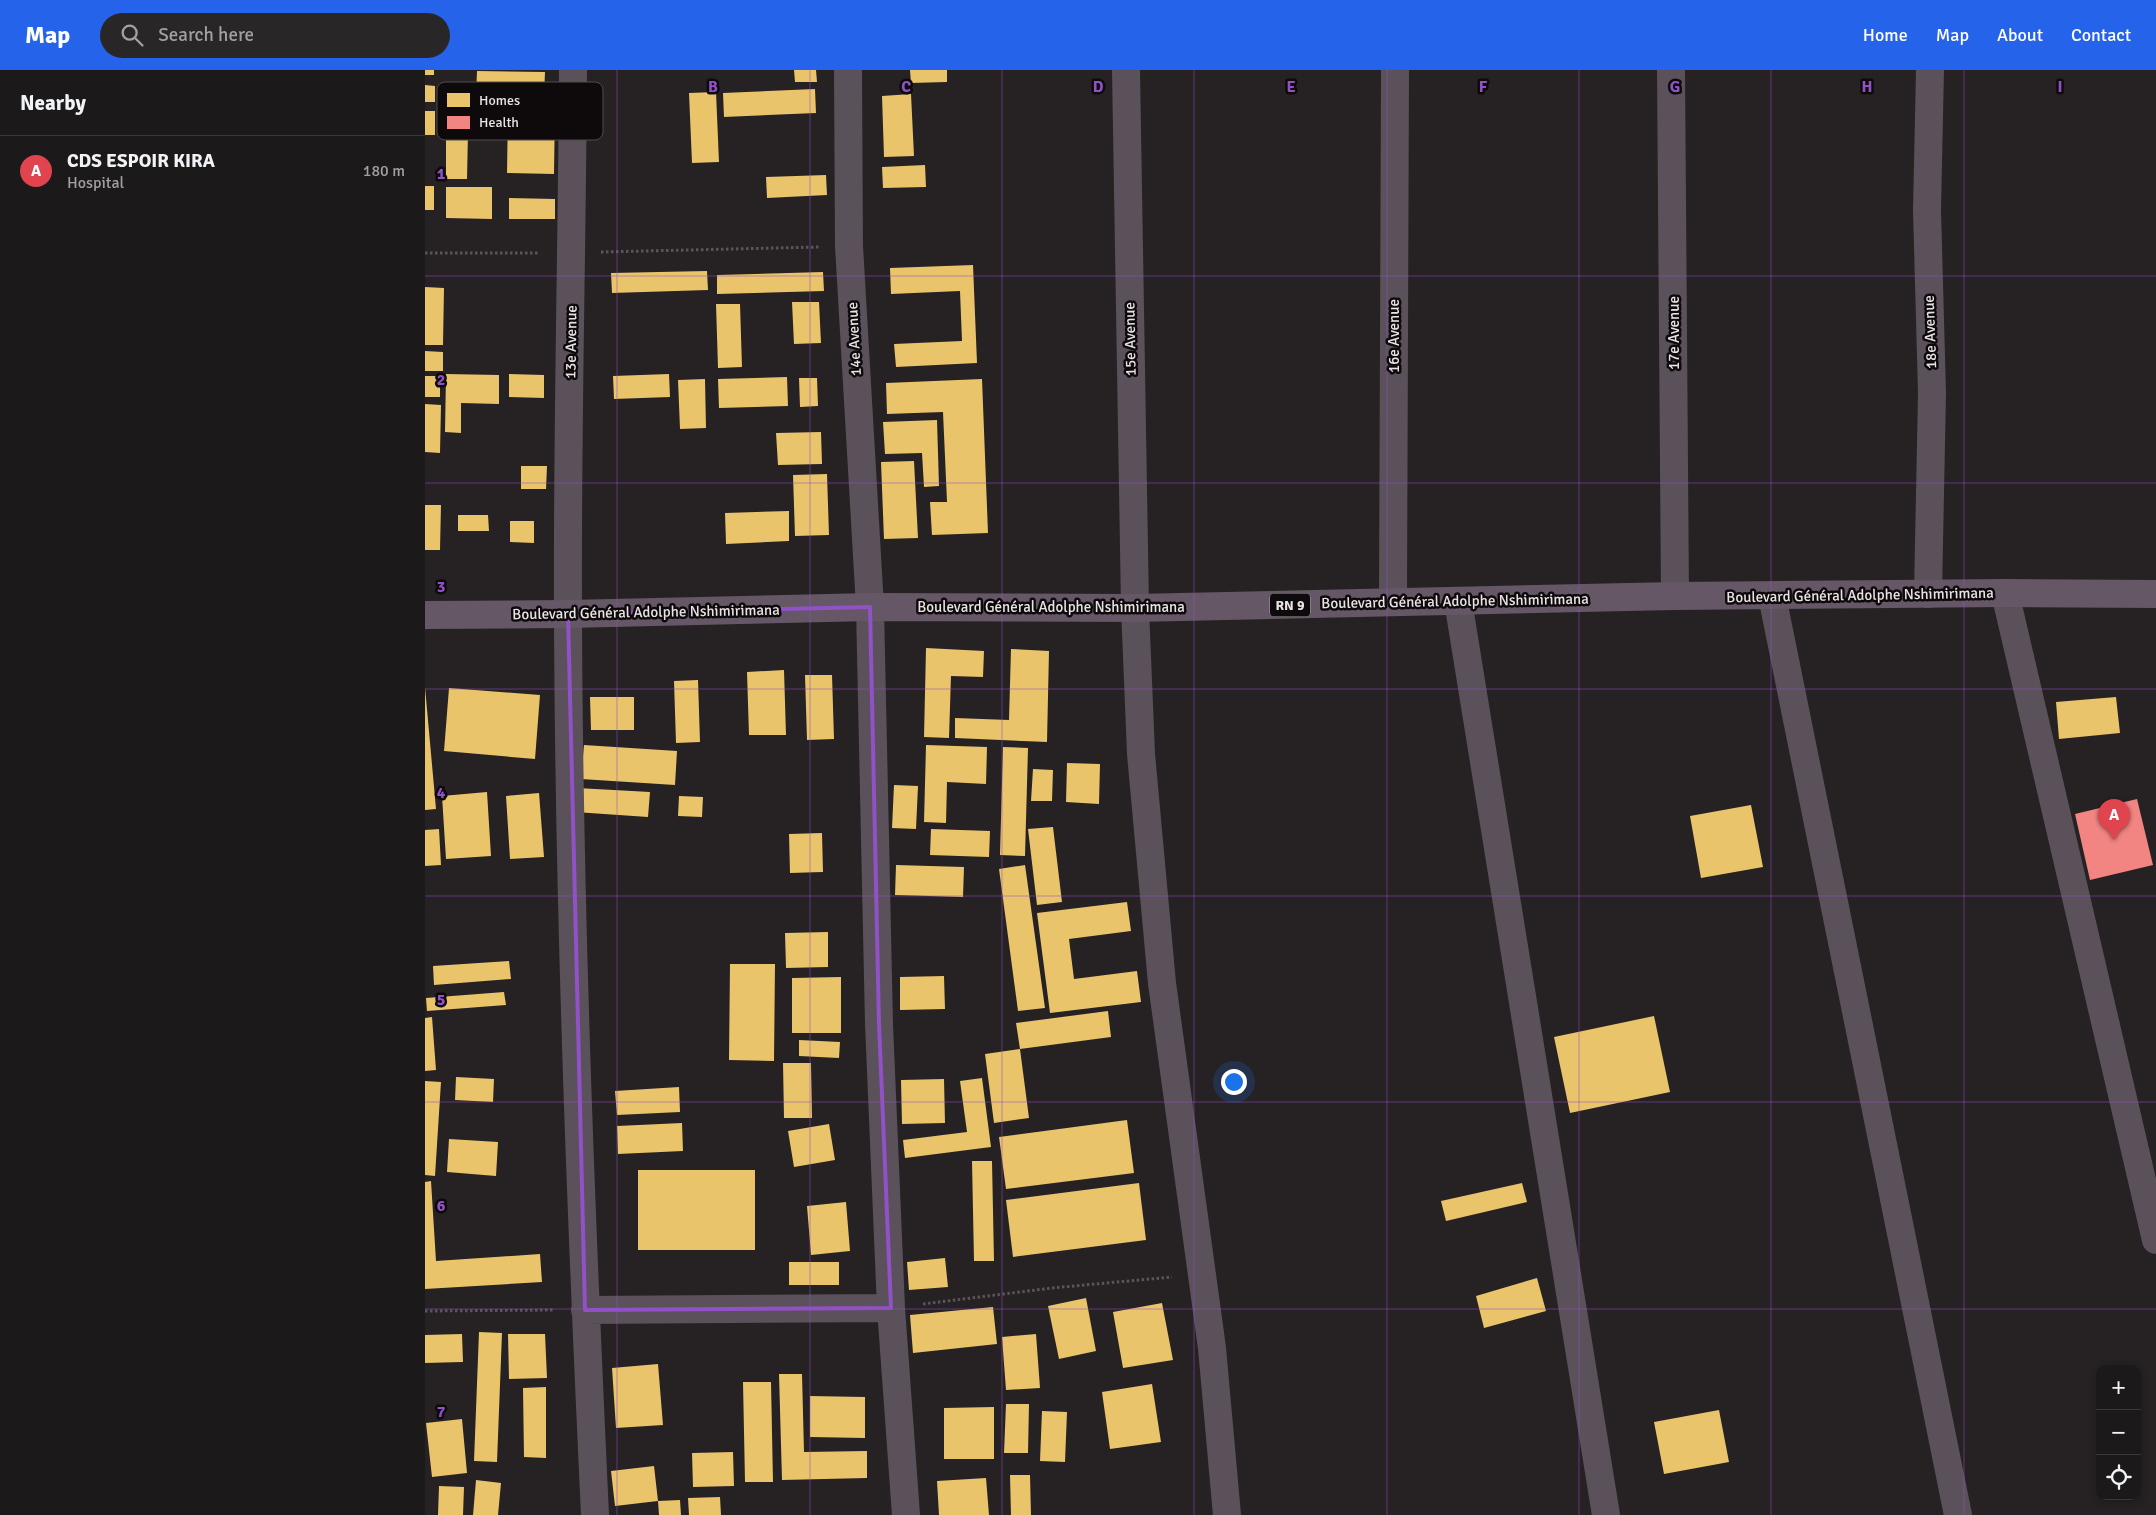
<!DOCTYPE html>
<meta charset="utf-8">
<style>
:root{--surface:#1c191a;--page:#292627;--text:#f1f3f6;--muted:#a0a0a2;--line:#3a3839;--accent:#2563eb}
body{margin:0;font-family:Signika,sans-serif;background:var(--page);color:var(--text)}
.controls{position:absolute;right:15px;bottom:15px;display:grid;overflow:hidden;border-radius:10px;box-shadow:0 2px 8px #0003}
.controls button{width:45px;height:45px;display:grid;place-items:center;padding:0;border:0;border-bottom:1px solid var(--line);background:var(--surface);color:var(--text);font:25px sans-serif}
.you{position:absolute;left:808px;top:1011px;width:18px;height:18px;margin:-12px;border:4px solid #fff;border-radius:50%;background:#1a73e8;box-shadow:0 0 0 8px #1a73e833}
.badge{display:grid;place-items:center;width:32px;height:32px;border-radius:50%;background:var(--accent);color:#fff;font-size:16px;font-weight:700}
.pin{position:absolute;translate:-50% -41px;filter:drop-shadow(0 1px 2px #0008)}
.pin::after{content:'';position:absolute;top:26px;width:18px;height:15px;background:inherit;clip-path:polygon(0 0,100% 0,50% 100%)}
.list{margin:0;padding:0;list-style:none}
h2{display:flex;justify-content:space-between;align-items:center;height:65px;margin:0;padding:0 20px;font-size:21px}
h2 small{font-size:16px;font-weight:400;color:var(--muted)}
.list li{display:grid;grid-template-columns:32px 1fr auto;gap:15px;align-items:center;box-sizing:border-box;height:70px;padding:0 20px;border-top:1px solid var(--line)}
.list b{display:block;font-size:19px;white-space:nowrap}
.list p{margin:0;font-size:16px;white-space:nowrap;color:var(--muted)}
.list em{font-size:16px;font-style:normal;color:var(--muted)}
.icon{flex:none;width:28px;height:28px;fill:none;stroke:currentColor;stroke-width:2;stroke-linecap:round;stroke-linejoin:round}
.map{position:relative;flex:none;width:1731px;height:1445px;overflow:hidden}
header{display:flex;align-items:center;gap:30px;box-sizing:border-box;height:70px;padding:0 25px;background:var(--accent);color:#fff}
header strong{font-size:24px}
nav{display:flex;gap:28px;margin-inline-start:auto;font-size:18px}
.search{width:350px;height:45px;background:var(--page);display:flex;align-items:center;gap:12px;box-sizing:border-box;padding:0 18px;border-radius:28px;color:var(--muted);font-size:19px}
main{display:flex}
aside{flex:1;background:var(--surface)}
.map>svg:first-child{display:block}
</style>
<header>
<strong>Map</strong>
<div class="search"><svg class="icon" aria-label="search" viewBox="0 0 24 24"><circle cx="10" cy="10" r="6"/><path d="M15 15l6 6"/></svg>Search here</div>
<nav><a>Home</a><a>Map</a><a>About</a><a>Contact</a></nav>
</header>
<main>
<aside>
<h2>Nearby<small></small></h2>
<ul class="list">
<li><span class="badge" style="background:#e0444e">A</span><div><b>CDS ESPOIR KIRA</b><p>Hospital</p></div><em>180 m</em></li>
</ul>
</aside>
<div class="map">
<svg width="1731" height="1445" viewBox="0 0 1731 1445">
<rect width="100%" height="100%" fill="#262123"/>
<path fill="#e9c46a" d="M0,0H9V5H0Z
M369,0H391L392,12H370Z
M485,0H522V12L486,13Z
M52,1L120,2L119,27L51,26Z
M0,15L10,16V32H0Z
M390,19L391,43L299,47L298,23Z
M291,22L294,92L267,93L264,23Z
M486,24L489,86L459,87L457,26Z
M83,36H130L129,104L82,103Z
M0,41H10V65H0Z
M21,63H43L42,109H21Z
M500,95L501,117L458,118L457,97Z
M401,105L402,125L342,128L341,107Z
M0,116H9V140H0Z
M21,117H67V149L21,148Z
M84,128L130,129V149H84Z
M548,195L552,293L471,297L469,274L537,271L535,221L466,224L465,198Z
M282,201L283,220L187,223L186,203Z
M398,202L399,221L292,224V205Z
M0,217L19,218L18,275H0Z
M367,232H394L396,273L369,274Z
M291,234H315L317,297L293,298Z
M0,281L18,282V301H0Z
M21,304L74,305V334L36,333V363L20,362Z
M84,304L119,305V328L84,327Z
M244,304L245,327L189,329L188,306Z
M0,306H15V327H0Z
M362,307L363,336L294,338L293,309Z
M374,308H392L393,336L375,337Z
M280,309L281,358L255,359L253,310Z
M557,309L563,463L507,465L505,432H522L518,342L462,344L461,313Z
M0,334L16,335L15,383L0,382Z
M512,350L514,416L499,417L497,383L460,384L458,352Z
M396,362L397,394L353,395L351,363Z
M489,391L493,468L459,469L456,392Z
M96,396H122L121,419H96Z
M402,404L404,465L370,466L368,405Z
M0,435H16L15,480H0Z
M364,441V471L301,474L300,443Z
M33,445H63L64,461H33Z
M85,451H109V473L85,472Z
M501,578L559,581L558,607L526,606L524,668L499,667Z
M586,579L624,581L622,672L530,668V648L584,650Z
M359,600L361,665H324L322,602Z
M380,605H407L409,669L382,670Z
M273,610L275,672L251,673L249,611Z
M0,617L11,739L0,740Z
M24,618L115,625L110,689L19,681Z
M165,627H209V660H166Z
M1691,627L1695,663L1634,669L1631,632Z
M159,675L252,681L250,715L156,709Z
M501,675L562,677L561,714L522,712L521,753L499,752Z
M578,677L603,678L600,786L575,785Z
M642,693L675,694L674,734L641,732Z
M608,699L628,700L627,731H606Z
M469,715L493,716L491,759L467,758Z
M152,718L225,722L223,747L150,742Z
M62,722L66,786L21,789L17,726Z
M114,723L119,787L85,789L81,726Z
M254,726L278,727L277,747L253,746Z
M1326,735L1338,797L1276,808L1265,746Z
M628,757L637,832L612,835L603,759Z
M14,759L16,795L0,796V760Z
M506,759L565,761L564,787L505,785Z
M397,763L398,802L365,803L364,764Z
M471,795L539,797L538,827L470,825Z
M600,795L620,938L593,941L574,799Z
M702,832L706,861L644,869L649,909L712,901L716,932L625,943L612,843Z
M403,862V897L361,898L360,863Z
M84,891L86,909L9,915L8,896Z
M305,894H350L349,991L304,990Z
M519,906L520,939L475,940V907Z
M416,907V963H367V908Z
M79,922L81,935L2,941L1,928Z
M683,941L686,967L595,979L591,953Z
M1229,946L1245,1022L1145,1043L1129,967Z
M7,947L11,1000L0,1001V948Z
M374,970L415,972L414,988L374,986Z
M595,979L604,1048L569,1053L560,984Z
M358,993H386L387,1048H359Z
M31,1007L69,1009L68,1032L30,1030Z
M557,1008L566,1077L480,1088L478,1070L542,1062L535,1011Z
M519,1009L520,1053L477,1054L476,1010Z
M0,1011L16,1012L10,1106L0,1105Z
M254,1017L255,1042L192,1045L190,1021Z
M702,1050L709,1103L581,1119L574,1067Z
M257,1053L258,1081L193,1084L192,1056Z
M404,1054L410,1090L369,1097L363,1061Z
M24,1069L73,1072L71,1106L22,1102Z
M547,1091H567L569,1191H549Z
M213,1100H330V1180H213Z
M6,1111L11,1191L115,1184L117,1212L0,1219V1112Z
M714,1113L721,1170L588,1187L581,1130Z
M1097,1113L1102,1132L1021,1151L1016,1131Z
M421,1132L425,1181L386,1185L382,1136Z
M520,1188L523,1217L484,1220L482,1192Z
M364,1192H414V1215H364Z
M1112,1208L1121,1241L1059,1258L1051,1226Z
M661,1228L671,1281L634,1289L623,1236Z
M737,1233L748,1290L698,1298L688,1242Z
M568,1237L572,1274L488,1283L485,1245Z
M54,1262L77,1263L72,1392L49,1391Z
M37,1264L38,1292L0,1293V1265Z
M83,1264H120L122,1308L84,1309Z
M611,1264L615,1318L581,1320L577,1267Z
M233,1294L238,1355L191,1358L187,1298Z
M354,1304H377L379,1382L442,1381V1408L357,1410Z
M318,1312H346L348,1412H320Z
M727,1314L736,1372L685,1379L677,1322Z
M121,1317V1388L99,1387L98,1318Z
M385,1326L440,1327V1368L385,1367Z
M581,1334H604L603,1383H579Z
M569,1337V1389H519V1338Z
M1294,1340L1304,1392L1239,1404L1229,1352Z
M617,1341L642,1342L640,1392L615,1391Z
M37,1349L42,1403L7,1407L1,1353Z
M308,1382L309,1416L268,1417L267,1383Z
M229,1396L233,1431L190,1436L186,1401Z
M585,1405H605L606,1445H586Z
M561,1408L564,1445H514L512,1411Z
M51,1410L76,1413L73,1445H48Z
M14,1416L39,1417L38,1445H13Z
M295,1427L296,1445H264L263,1428Z
M255,1430L256,1445H234L233,1431Z"/>
<path fill="#f28482" d="M1712,729L1728,795L1665,810L1650,744Z"/>
<g fill="none" stroke-linecap="round" stroke-linejoin="round">
<path stroke="#5c545b" stroke-width="3" stroke-dasharray="2.5 2.5" stroke-linecap="butt" d="M176,182L394,177
M0,183H114
M498,1234L627,1218L747,1207
M0,1241L130,1240"/>
<path stroke="#5a515a" stroke-width="28" d="M148,0C147,182 142,363 143,545C144,845 156,1145 170,1445
M423,0L424,176L445,537L454,954L466,1238L481,1445
M701,0L710,538L716,684L737,913L787,1278L802,1445
M1246,0L1250,526
M1580,523L1731,1170
M1503,524L1507,323L1502,140L1505,0
M1347,526L1533,1445
M1033,531L1181,1445
M968,532L970,0
M160,1240L466,1238"/>
<path stroke="#655766" stroke-width="28" d="M0,545L143,544L445,537L710,538L1250,526L1580,523L1731,524"/>
</g>
<path fill="none" stroke="#9151c7" stroke-width="4" stroke-linejoin="round" d="M445,537L454,954L466,1238L160,1240L143,544Z"/>
<path fill="none" stroke="#9151c7" stroke-width="1" stroke-opacity="0.55" d="M192,0V1445M385,0V1445M577,0V1445M769,0V1445M962,0V1445M1154,0V1445M1346,0V1445M1539,0V1445M0,206H1731M0,413H1731M0,619H1731M0,826H1731M0,1032H1731M0,1239H1731"/>
<g text-anchor="middle" dominant-baseline="central" stroke-width="5" stroke-linejoin="round" paint-order="stroke">
<rect fill="#0e0a0b" stroke="#a7a2a4" stroke-width="1" x="845" y="523.5" width="40" height="23" rx="4"/>
<g font-size="14" font-weight="bold" fill="#e9e3e5">
<text x="865" y="535">RN 9</text>
</g>
<g font-size="15" fill="#e9e3e5" stroke="#0e0a0b">
<text transform="translate(1505 262) rotate(-92)">18e Avenue</text>
<text transform="translate(1249 263) rotate(-90)">17e Avenue</text>
<text transform="translate(969 266) rotate(-90)">16e Avenue</text>
<text transform="translate(429 269) rotate(-93)">14e Avenue</text>
<text transform="translate(705 269) rotate(-91)">15e Avenue</text>
<text transform="translate(146 272) rotate(-89)">13e Avenue</text>
<text transform="translate(1435 525) rotate(-1)">Boulevard Général Adolphe Nshimirimana</text>
<text transform="translate(1030 531) rotate(-1)">Boulevard Général Adolphe Nshimirimana</text>
<text x="626" y="537">Boulevard Général Adolphe Nshimirimana</text>
<text transform="translate(221 542) rotate(-1)">Boulevard Général Adolphe Nshimirimana</text>
</g>
</g>
<rect x="12" y="12" width="166" height="58" rx="8" fill="#0e0a0b" stroke="#504b4c" stroke-width="1"/>
<rect x="22" y="23" width="23" height="14" fill="#e9c46a"/>
<rect x="22" y="46" width="23" height="13" fill="#f28482"/>
<g font-size="14" fill="#e9e3e5">
<text x="54" y="35">Homes</text>
<text x="54" y="57">Health</text>
</g>
<g font-size="16" text-anchor="middle" font-weight="bold" fill="#9151c7" stroke="#0e0a0b" stroke-width="5" stroke-linejoin="round" paint-order="stroke">
<text x="288" y="22">B</text>
<text x="481" y="22">C</text>
<text x="673" y="22">D</text>
<text x="866" y="22">E</text>
<text x="1058" y="22">F</text>
<text x="1250" y="22">G</text>
<text x="1442" y="22">H</text>
<text x="1635" y="22">I</text>
<text x="16" y="109">1</text>
<text x="16" y="315">2</text>
<text x="16" y="522">3</text>
<text x="16" y="728">4</text>
<text x="16" y="935">5</text>
<text x="16" y="1141">6</text>
<text x="16" y="1347">7</text>
</g>
</svg>
<div class="controls">
<button>+</button>
<button>−</button>
<button><svg class="icon" aria-label="locate" viewBox="0 0 24 24"><circle cx="12" cy="12" r="6"/><path d="M12 2v4M12 18v4M2 12h4M18 12h4"/></svg></button>
</div>
<div class="you"></div>
<div class="pin badge" style="left:1689px;top:770px;background:#e0444e">A</div>
</div>
</main>
